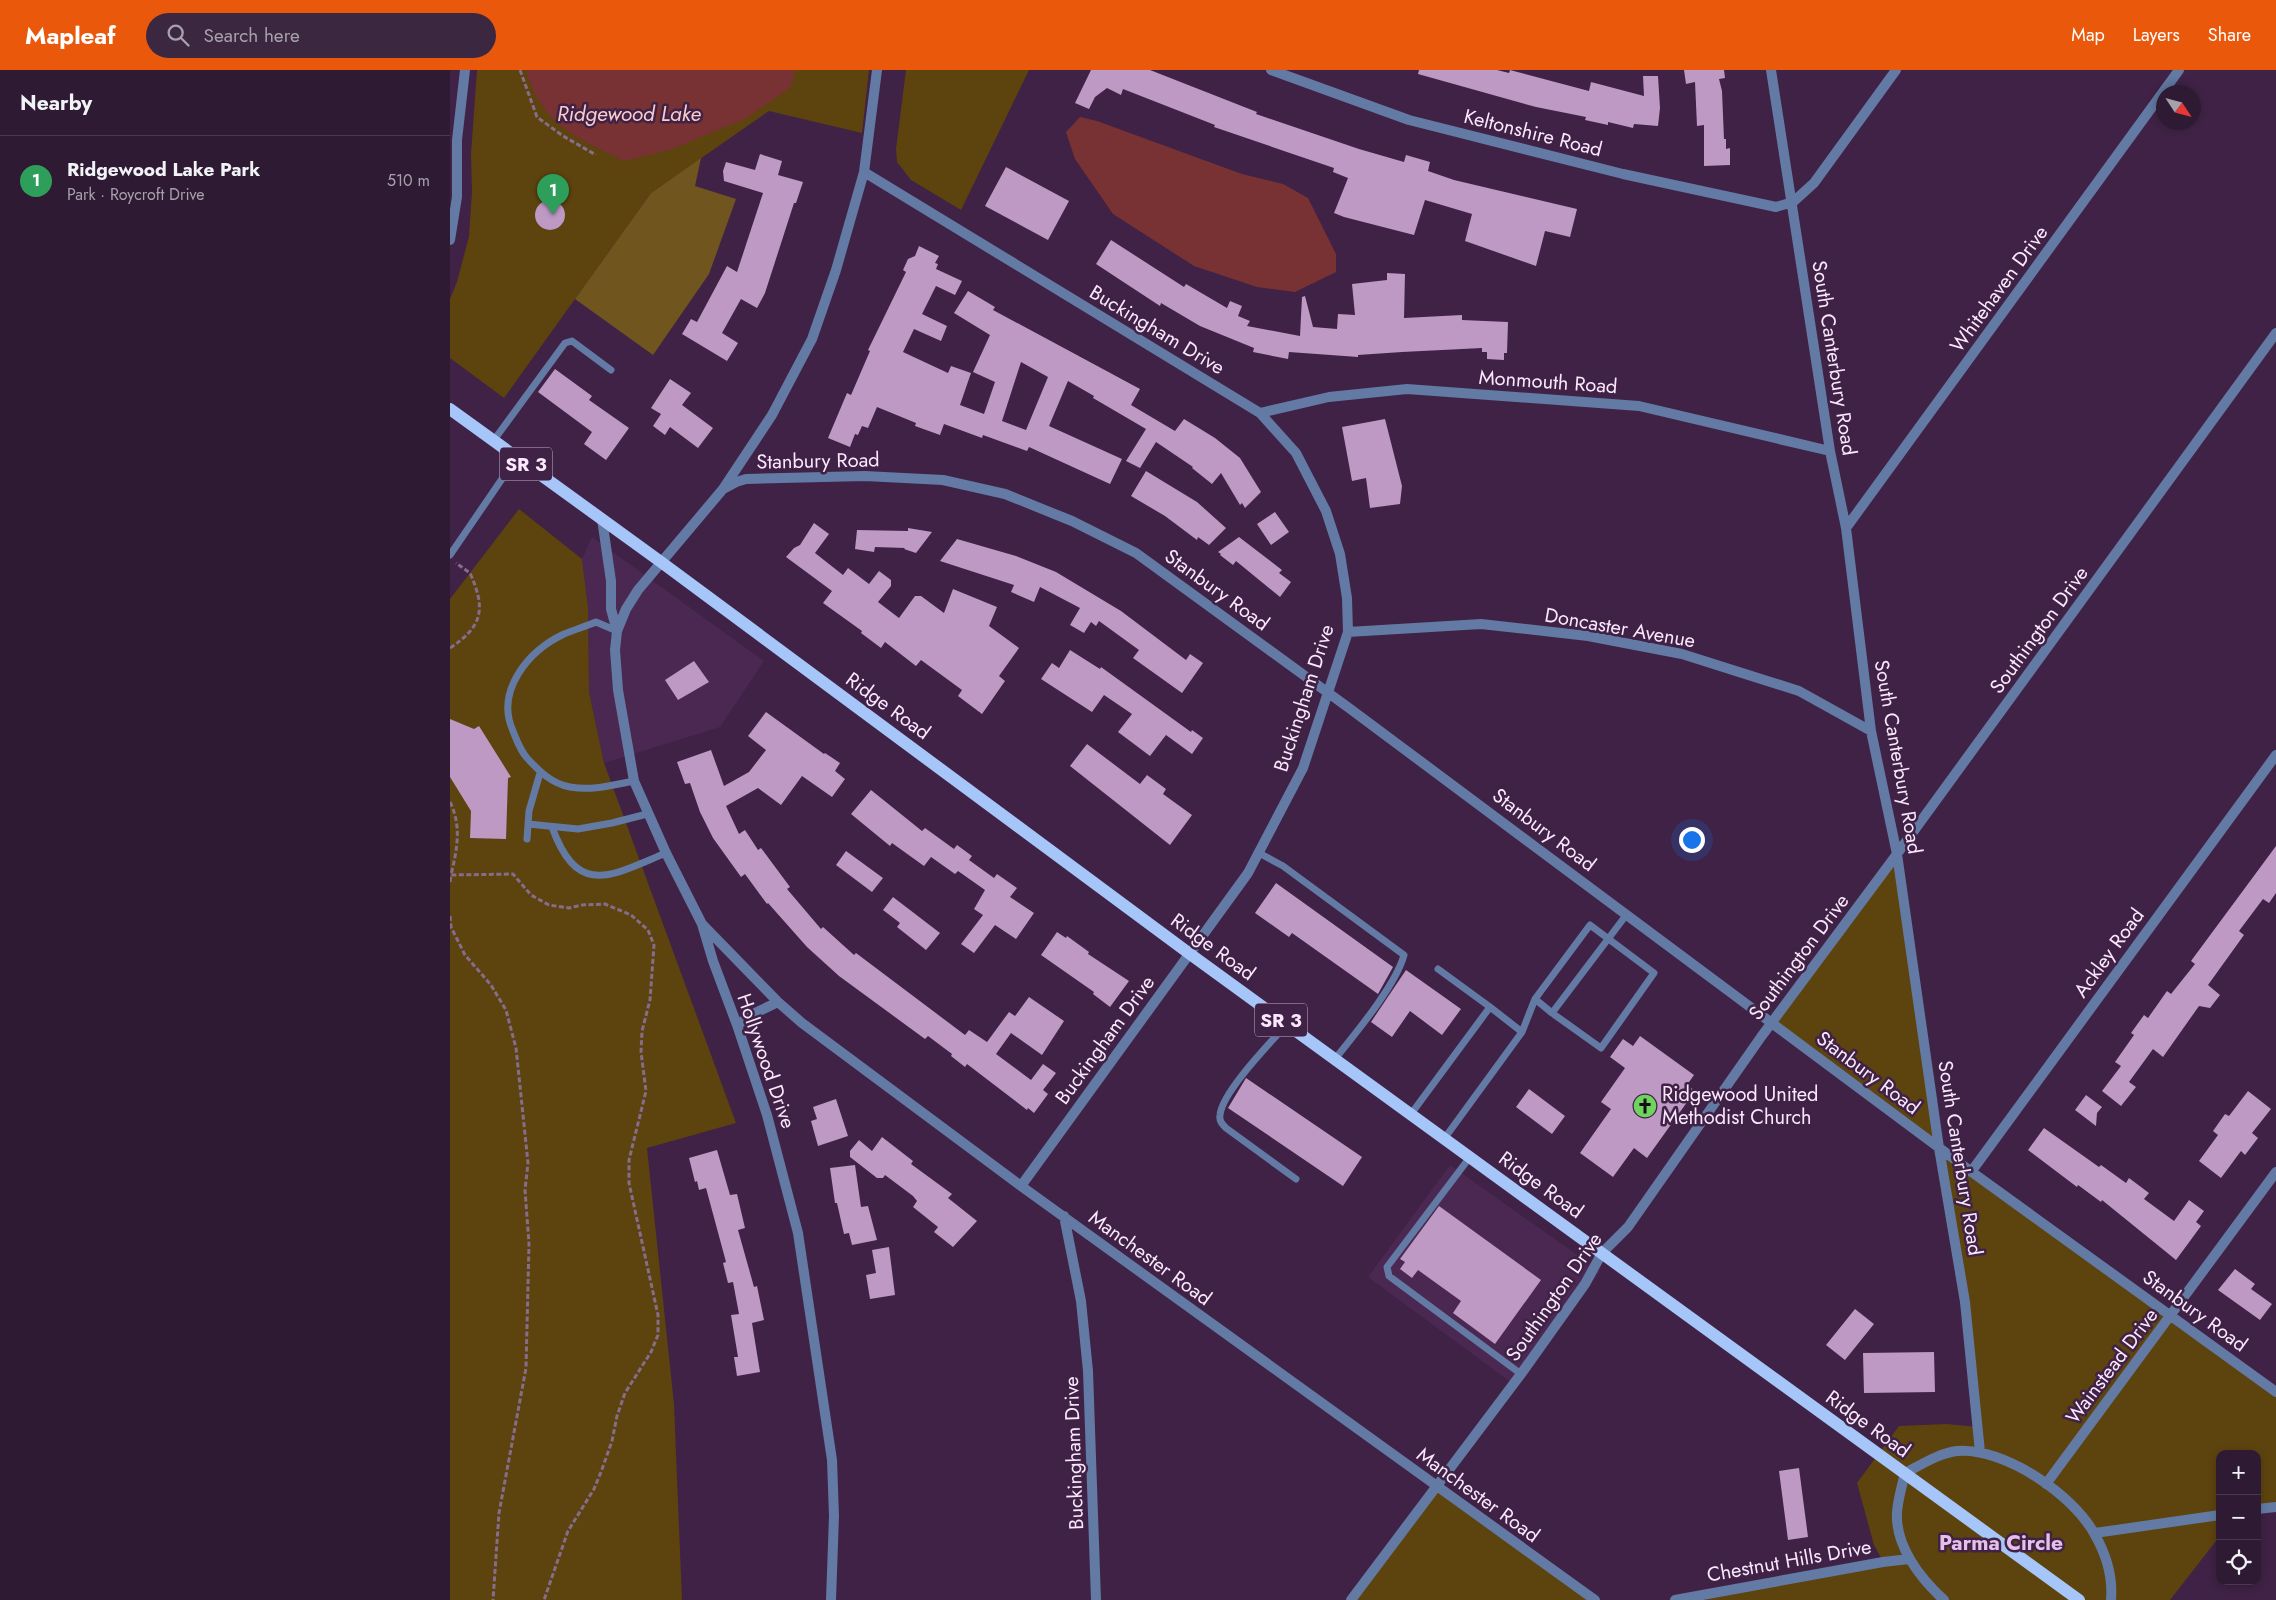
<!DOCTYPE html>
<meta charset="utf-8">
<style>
:root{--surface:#2f1a34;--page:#3b2740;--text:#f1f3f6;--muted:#a7a1ac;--line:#4a384f;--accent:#ea580c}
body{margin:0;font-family:Jost,sans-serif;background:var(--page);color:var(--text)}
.controls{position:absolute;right:15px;bottom:15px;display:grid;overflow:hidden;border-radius:10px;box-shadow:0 2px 8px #0003}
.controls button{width:45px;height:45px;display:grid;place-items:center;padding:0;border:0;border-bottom:1px solid var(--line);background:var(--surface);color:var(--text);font:25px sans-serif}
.compass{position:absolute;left:1706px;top:15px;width:45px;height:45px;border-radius:50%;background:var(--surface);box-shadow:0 2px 8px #0003;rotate:126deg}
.you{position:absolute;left:1241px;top:769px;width:18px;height:18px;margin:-12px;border:4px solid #fff;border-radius:50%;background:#1a73e8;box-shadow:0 0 0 8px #1a73e833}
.badge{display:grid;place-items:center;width:32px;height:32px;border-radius:50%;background:var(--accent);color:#fff;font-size:16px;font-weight:700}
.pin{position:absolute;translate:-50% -41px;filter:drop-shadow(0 1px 2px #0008)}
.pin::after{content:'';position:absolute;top:26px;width:18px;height:15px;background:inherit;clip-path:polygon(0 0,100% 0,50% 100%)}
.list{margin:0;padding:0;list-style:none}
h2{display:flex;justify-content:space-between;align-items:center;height:65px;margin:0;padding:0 20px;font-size:21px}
h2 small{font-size:16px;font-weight:400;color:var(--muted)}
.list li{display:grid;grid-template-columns:32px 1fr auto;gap:15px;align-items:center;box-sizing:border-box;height:90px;padding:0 20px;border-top:1px solid var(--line)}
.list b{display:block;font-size:19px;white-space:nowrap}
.list p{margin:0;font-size:16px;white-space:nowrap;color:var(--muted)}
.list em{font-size:16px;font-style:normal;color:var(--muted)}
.icon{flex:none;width:28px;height:28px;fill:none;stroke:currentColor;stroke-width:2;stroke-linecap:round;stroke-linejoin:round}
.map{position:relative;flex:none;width:1826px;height:1530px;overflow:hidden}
header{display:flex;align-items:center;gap:30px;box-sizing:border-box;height:70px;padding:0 25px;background:var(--accent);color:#fff}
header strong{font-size:24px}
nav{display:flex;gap:28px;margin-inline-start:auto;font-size:18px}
.search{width:350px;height:45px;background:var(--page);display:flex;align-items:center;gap:12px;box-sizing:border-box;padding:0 18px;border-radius:28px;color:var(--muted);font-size:19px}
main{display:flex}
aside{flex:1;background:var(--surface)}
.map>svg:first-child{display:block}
</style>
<header>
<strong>Mapleaf</strong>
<div class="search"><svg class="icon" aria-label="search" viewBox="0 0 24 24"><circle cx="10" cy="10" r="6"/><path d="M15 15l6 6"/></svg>Search here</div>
<nav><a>Map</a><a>Layers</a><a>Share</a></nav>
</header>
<main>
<aside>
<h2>Nearby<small></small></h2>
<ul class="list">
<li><span class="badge" style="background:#2e9e5b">1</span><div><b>Ridgewood Lake Park</b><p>Park · Roycroft Drive</p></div><em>510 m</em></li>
</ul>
</aside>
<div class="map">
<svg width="1826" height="1530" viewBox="0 0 1826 1530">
<rect width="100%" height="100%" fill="#3f2245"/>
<path fill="#4b2852" d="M142,467L314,591L270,657L154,693L139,622L138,537L132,489Z
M1000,1095L1150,1201L1066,1316L918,1207Z"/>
<path fill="#5d430e" d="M27,0H419L412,63L319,41L201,123L54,328L0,288V229L7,212L19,166L22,122L21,84Z
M456,0H579L511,140L461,110L447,92L446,79Z
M69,439L132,489L138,537L139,622L154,693L286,1053L197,1078L224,1334L232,1530H0V529Z
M1447,784L1489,1078L1826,1322V1437L1807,1439V1384H1770V1466L1720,1530H1225L1433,1491L1424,1475L1407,1413L1449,1356L1497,1354L1528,1357L1489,1078L1323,952Z
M987,1417L1145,1530H901Z"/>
<path fill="#70551f" d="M251,88L245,116L286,129L259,204L203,285L125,229L201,123Z"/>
<path fill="#783234" d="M76,0H345L341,17L295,49L222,79L174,91C126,67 92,56 76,0Z
M630,47L647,51L792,104L833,114L858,128L886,184V202L845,222L807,217L744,196L663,144L625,89L616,62Z"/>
<path fill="#bd99c4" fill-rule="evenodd" d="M641,0H700L807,42L806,44L909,79L954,92L956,85L980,92L978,101L1004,110L1127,139L1120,167L1095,161L1086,196L1015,171L1022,144L975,130L964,165L894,147L884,143L898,108L883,102L884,98L764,57L765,55L673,19L671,25L657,18L645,27L639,39L625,33Z
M969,0H1047L1059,3L1060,0L1139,21L1141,12L1194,26L1193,6H1208L1210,38L1208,56L1184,54L1183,58L1158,52V55L1135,50L1136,47L1086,37L968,4Z
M1234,0H1274L1275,8L1269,9L1272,21L1274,69H1276V79L1280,78V95L1254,96V55L1247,56L1245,12L1236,14Z
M310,84L332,91L328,105L353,112L346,133H344L315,223L307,238L291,229L272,263L288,273L277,291L232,264L241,249L247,252L277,196L287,202L313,123L274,111L273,101L276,92L305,100Z
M556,97L619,131L598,170L535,136Z
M85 145a15 15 0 1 1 30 0a15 15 0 1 1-30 0Z
M661,170L734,217L736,214L777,238L780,231L792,236L788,246L800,251L797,256L850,266L852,227L855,226L863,257L887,259L888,244L905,245L902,214L937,210V203L955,204L954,248L1012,245V250L1058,252L1057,283H1054V290L1037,289V282H1032V278L952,282L908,285V287L839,282L838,289L803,282L804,278L750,256L711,233L710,236L646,194Z
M469,176L489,186L485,193L488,194L486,199L512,211L505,225L486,216L472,244L497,256L491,271L464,259L453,282L498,303L501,296L521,303L510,335L534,344L545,312L523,302L540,265L504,243L518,221L545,237L543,240L690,319L681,335L725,361L734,349L765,368L790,388L811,422L795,438L792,433L790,435L771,403L762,414L742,398L743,397L706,372L690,398L676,391L696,359L643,328L644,326L618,311L599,356L672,389L660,414L579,377L577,381L533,365L532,368L494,354L490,365L465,356L466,353L427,337L418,358L412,356L408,365L405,364L400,377L378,368L397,323L401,325L420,281L418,280L456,202L453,200L458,189L465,186ZM571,292L598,307L576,360L552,351Z
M105,299L142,326L139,330L179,358L156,390L134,374L142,362L88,322Z
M220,309L241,323L232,335L263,358L248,378L220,357L215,365L203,356L211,344L201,338Z
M935,349L952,416L950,434L920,438L916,408L902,411L892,357Z
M696,401L747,432L776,458L759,475L748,467L747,470L715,446L681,426Z
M825,442L839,462L821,475L807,454Z
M364,453L379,464L365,483L393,505L398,498L419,514L429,501L441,510V516L428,532L449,548L465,526H471L494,543L503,519L547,537L539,556L569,578L549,606L555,611L532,644L508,626L512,620L471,590L466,596L435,572L431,578L411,563L412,561L373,533L382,521L336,487L344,478L350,475Z
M458,458L482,462L466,483L454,479L455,478L425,477L424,482L405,479L407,460L458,461Z
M789,467L832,500L829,503L841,512L830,527L786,491L783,495L770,485L771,484L768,482Z
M507,469L566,486L606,502L671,541L736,590L740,584L753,593L732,623L683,588L689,580L649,551L646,556L641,552L634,563L620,555L630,538L590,517L584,532L561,522L564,515L490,491Z
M620,580L650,599L651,597L741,662L742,660L753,668L742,684L716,665L700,686L668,662L682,644L654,625L642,642L591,609L602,593L609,598Z
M244,591L259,612L228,630L215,610Z
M316,642L374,684L375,683L390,693L385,701L395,709L382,727L352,706L331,735L308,718L276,736L289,764L295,760L308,780L311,778L340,817L337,819L371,859L373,857L404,885L406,883L515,965L519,960L537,972L559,942L565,946L579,927L614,951L592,985L561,963L546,984L581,1010L593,994L606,1003L593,1020L598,1024L584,1043L578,1038L577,1040L517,994L515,997L501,986L502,984L478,966L475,969L389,906L357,877L318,833L317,834L295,804L291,807L263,768L250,742L240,713L235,714L227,692L261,680L274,716L299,702L316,680L298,666Z
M0,649L24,659L29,656L61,707L58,708L56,769L20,768L21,741L0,707Z
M637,674L690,714L697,705L716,719L713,724L742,745L720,775L620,696Z
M421,720L472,761L475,758L504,779L507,775L522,786L519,790L544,808L547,804L567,818L560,827L584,843L566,869L545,855L524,883L511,874L533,845L524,839L535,820L508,801L505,804L481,787L474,796L442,773L440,776L401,744Z
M1826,776V823L1819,833L1813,829L1789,861L1794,865L1758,915L1770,925L1760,938L1749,936L1713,987L1703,979L1679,1012L1686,1017L1671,1036L1652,1021L1671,996L1665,992L1684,965L1681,963L1694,945L1698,948L1717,921L1721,924L1745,894L1741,891Z
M396,781L433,808L422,822L386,795Z
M826,813L943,897L928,924L842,863L839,867L805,843Z
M443,827L490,863L476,880L447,857L450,853L433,840Z
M607,862L616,868L617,866L639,882L638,884L679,911L660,937L643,924L644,922L591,885Z
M956,900L1011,939L992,965L960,941L942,967L921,952Z
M1190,966L1244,1005L1237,1015L1245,1021L1197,1088L1184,1078L1163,1107L1130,1083L1161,1039L1151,1032L1175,998L1160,987L1173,969L1183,976Z
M796,1008L912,1087L893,1116L778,1038Z
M1079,1019L1115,1046L1102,1064L1066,1037Z
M1798,1021L1821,1039L1802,1063L1808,1068L1795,1085L1791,1081L1771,1108L1749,1091L1768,1065L1763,1061L1775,1044L1779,1046Z
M1636,1025L1652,1037L1647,1043L1646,1056L1625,1040Z
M386,1029L398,1066L368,1076L361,1051L367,1049L363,1037Z
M1594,1058L1649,1097L1651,1095L1676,1113L1679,1108L1699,1123L1694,1129L1724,1151L1739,1130L1754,1141L1746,1152L1751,1156L1726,1190L1652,1130L1651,1132L1628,1115L1627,1117L1578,1080Z
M432,1067L463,1091L461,1094L502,1124L498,1128L527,1151L503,1177L484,1162L488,1157L463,1137L467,1131L463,1126L435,1105L433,1108H427L400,1087V1081L409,1070L422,1081Z
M267,1080L280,1125L287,1124L295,1158L288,1160L304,1217L307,1216L314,1250L302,1253L310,1302L287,1306L284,1287H288L281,1245L289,1244L283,1212L278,1213L273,1193L276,1192L256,1118L249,1120L247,1111L245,1112L239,1088Z
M405,1095L411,1137L418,1136L427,1170L402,1175L399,1163L394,1164L387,1133H385L380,1098Z
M989,1136L1091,1210L1045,1274L1003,1243L1011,1231L968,1200L962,1208L950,1199L955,1192L950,1189Z
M439,1177L445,1225L420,1229L416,1205L426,1203L422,1180Z
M1785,1199L1805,1214L1801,1219L1822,1234L1810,1250L1768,1220Z
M1405,1239L1424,1254L1395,1290L1376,1275Z
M1484,1282L1485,1322L1414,1323L1413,1283Z
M1349,1398L1358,1467L1338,1470L1329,1401Z"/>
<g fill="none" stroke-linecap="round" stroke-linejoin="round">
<path stroke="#866d8b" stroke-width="3" stroke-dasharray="5 2.5" stroke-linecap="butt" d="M70,0L87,47L113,66L146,85
M0,578C33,556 36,539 20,503L6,493
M0,732C12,756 7,780 1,805L63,804L81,825L99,835L119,838L132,835L155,834L181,845L198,860L204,875L200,930L192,961L191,982L196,1021L179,1090V1113L208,1245V1265L201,1282L175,1323L167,1346L162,1371L151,1402L144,1419L118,1461L94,1530
M0,812L1,805
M0,846L1,857L15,885L41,915L56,940L66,978L78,1093L75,1120L79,1174L76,1298L49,1443L43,1530"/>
<path stroke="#627aa4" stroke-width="7" d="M44,370L115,273L122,271L161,300
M0,485L67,387
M167,561L146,552C136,556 124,560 114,564C78,581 45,621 63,661C67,671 70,680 77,688C89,701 102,714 120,717C143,721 162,715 184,711
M78,754L128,759L162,753L197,744
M102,757C128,829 162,805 216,783
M77,769L79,741L90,703
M809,783L833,796L954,885C946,915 905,964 885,989
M988,899L1040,937
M1085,929L1140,855L1204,903L1151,978L1102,943
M837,954C821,972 772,1022 770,1045C769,1051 772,1054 776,1058L846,1109
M1072,962L1085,929L1102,943L1177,844
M961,1044L1040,937L1072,962L994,1069
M1020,1087L937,1197L939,1206L1071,1304"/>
<path stroke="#627aa4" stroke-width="10" d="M821,0L959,50L1173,104L1326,137L1343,132L1364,113L1446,0
M1321,0L1380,381L1396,458L1421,661L1447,784L1489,1078L1515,1232L1530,1382
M414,102L810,343L846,383L876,441L890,484L897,528L898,562L853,698L798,803L571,1116
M0,170L7,127V70L15,0
M810,343L879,327L957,319L1189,336L1380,381
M273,419L286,412L296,409L415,406L493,410L555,424L622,451L686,483L899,638L1519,1100L1826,1322
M152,449L161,511V539L167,561
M1396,458L1729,0
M898,562L1031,554L1138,566L1232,584L1349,621L1421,661
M252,854L328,932L352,953L571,1116L1145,1530
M287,955L305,943L328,932
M1521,1102L1826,685
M614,1146L631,1231L638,1301L646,1530
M1596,1414L1826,1102
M1807,1439L1826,1437
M1645,1463L1770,1445
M381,1530L384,1446L382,1390L348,1163L317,1045L287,955L263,891L252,854L216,783L184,711L168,620L165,580L167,561L176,539L188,520L273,419L322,345L362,269L386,200L414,102L427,0
M901,1530L1071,1304L1135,1214L1152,1183L1178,1157L1311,967L1447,784L1826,263
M1225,1530L1433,1492L1459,1489
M1494,1530C1470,1508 1445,1476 1447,1442C1448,1429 1452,1416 1455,1403C1471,1395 1489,1383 1507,1381C1554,1377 1624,1425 1645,1465C1657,1486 1663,1506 1661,1530"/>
<path stroke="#a6c5f9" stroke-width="12" d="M0,339L211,492L740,884L1629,1530"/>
</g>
<defs>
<g id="church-disc" transform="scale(1.25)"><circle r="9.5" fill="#70d35f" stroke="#3f2245"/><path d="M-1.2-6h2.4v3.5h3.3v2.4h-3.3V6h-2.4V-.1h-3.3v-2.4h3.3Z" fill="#111"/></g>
</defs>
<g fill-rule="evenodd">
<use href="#church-disc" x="1195" y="1036"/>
</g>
<g text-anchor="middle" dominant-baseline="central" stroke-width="5" stroke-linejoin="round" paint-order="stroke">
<g fill="#3f2245" stroke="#c3adc6" stroke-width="1">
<rect x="50" y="377.5" width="52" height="33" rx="4"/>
<rect x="805" y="933.5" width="52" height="33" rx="4"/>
</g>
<g font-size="19" font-weight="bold" fill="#fbe8fe">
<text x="76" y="394">SR 3</text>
<text x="831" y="950">SR 3</text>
</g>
<g font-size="20" fill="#fbe8fe" stroke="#3f2245">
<text transform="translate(1083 63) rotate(14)">Keltonshire Road</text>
<text transform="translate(1549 219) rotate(-54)">Whitehaven Drive</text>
<text transform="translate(707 260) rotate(31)">Buckingham Drive</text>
<text transform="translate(1384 288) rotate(81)">South Canterbury Road</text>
<text transform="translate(1098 312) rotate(4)">Monmouth Road</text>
<text transform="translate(368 391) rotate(-1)">Stanbury Road</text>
<text transform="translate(767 520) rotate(36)">Stanbury Road</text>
<text transform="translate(1170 558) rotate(10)">Doncaster Avenue</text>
<text transform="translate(1589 560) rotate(-54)">Southington Drive</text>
<text transform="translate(854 628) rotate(-72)">Buckingham Drive</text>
<text transform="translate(438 636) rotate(36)">Ridge Road</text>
<text transform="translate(1448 687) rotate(80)">South Canterbury Road</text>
<text transform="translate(1094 760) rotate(37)">Stanbury Road</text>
<text transform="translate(763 877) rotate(36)">Ridge Road</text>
<text transform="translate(1659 883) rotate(-54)">Ackley Road</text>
<text transform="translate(1349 887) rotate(-53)">Southington Drive</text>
<text transform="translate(655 970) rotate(-54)">Buckingham Drive</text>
<text transform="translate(316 991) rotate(71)">Hollywood Drive</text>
<text transform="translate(1418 1003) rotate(37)">Stanbury Road</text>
<text transform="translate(1510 1088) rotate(81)">South Canterbury Road</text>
<text transform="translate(1091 1115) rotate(36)">Ridge Road</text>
<text transform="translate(700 1188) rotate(36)">Manchester Road</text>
<text transform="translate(1104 1227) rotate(-55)">Southington Drive</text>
<text transform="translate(1745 1241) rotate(36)">Stanbury Road</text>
<text transform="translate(1662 1296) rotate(-53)">Wainstead Drive</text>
<text transform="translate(1418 1354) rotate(36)">Ridge Road</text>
<text transform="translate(624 1383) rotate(-92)">Buckingham Drive</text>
<text transform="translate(1028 1425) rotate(36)">Manchester Road</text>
<text transform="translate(1339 1491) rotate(-10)">Chestnut Hills Drive</text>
</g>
<g font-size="20" fill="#fbe8fe" stroke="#3f2245" text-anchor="start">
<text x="1212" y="1024">Ridgewood United<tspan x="1212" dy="23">Methodist Church</tspan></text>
</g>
<g font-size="21" font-style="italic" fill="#fbcecc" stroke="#3f2245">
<text x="179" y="44">Ridgewood Lake</text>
</g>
<g font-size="21" font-weight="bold" fill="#e4c0eb" stroke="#3f2245">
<text x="1551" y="1473">Parma Circle</text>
</g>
</g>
</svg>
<div class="controls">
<button>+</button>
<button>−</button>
<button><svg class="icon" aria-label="locate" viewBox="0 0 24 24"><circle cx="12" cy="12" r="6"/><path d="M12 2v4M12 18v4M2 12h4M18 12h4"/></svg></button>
</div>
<svg class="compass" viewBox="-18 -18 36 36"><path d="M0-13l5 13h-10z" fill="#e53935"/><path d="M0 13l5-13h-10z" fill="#a7a1ac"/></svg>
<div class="you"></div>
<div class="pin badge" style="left:103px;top:145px;background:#2e9e5b">1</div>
</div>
</main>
